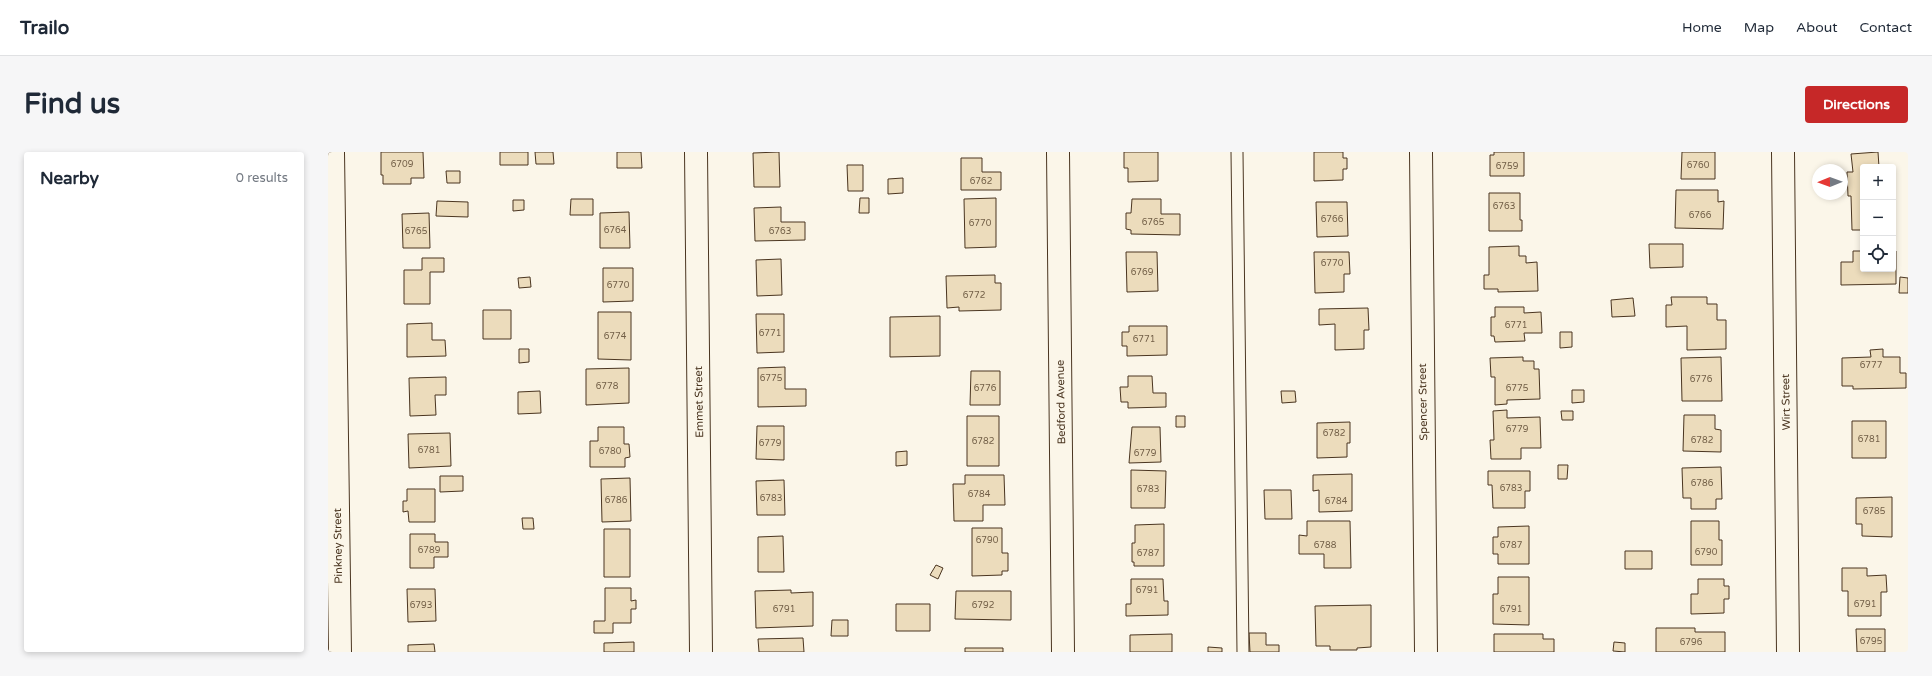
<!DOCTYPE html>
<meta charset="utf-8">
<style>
:root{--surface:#fff;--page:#f6f6f7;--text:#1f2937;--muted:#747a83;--line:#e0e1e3;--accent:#c62828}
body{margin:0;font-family:"Varela Round",sans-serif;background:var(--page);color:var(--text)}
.controls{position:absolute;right:12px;top:12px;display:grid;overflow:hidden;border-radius:4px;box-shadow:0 2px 6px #0003}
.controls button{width:36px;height:36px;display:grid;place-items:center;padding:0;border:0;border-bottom:1px solid var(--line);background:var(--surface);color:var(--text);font:20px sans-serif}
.compass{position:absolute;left:1484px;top:12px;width:36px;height:36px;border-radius:50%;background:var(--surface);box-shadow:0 2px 6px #0003;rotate:269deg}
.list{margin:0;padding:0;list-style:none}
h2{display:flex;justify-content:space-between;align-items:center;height:52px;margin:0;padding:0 16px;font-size:17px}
h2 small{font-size:13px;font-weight:400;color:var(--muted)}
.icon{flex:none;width:22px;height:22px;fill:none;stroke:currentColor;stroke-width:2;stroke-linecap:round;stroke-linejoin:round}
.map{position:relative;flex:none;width:1580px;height:500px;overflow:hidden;border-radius:4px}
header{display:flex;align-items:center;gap:24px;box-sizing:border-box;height:56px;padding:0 20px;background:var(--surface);border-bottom:1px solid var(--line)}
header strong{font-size:19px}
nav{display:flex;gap:22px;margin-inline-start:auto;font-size:14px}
.intro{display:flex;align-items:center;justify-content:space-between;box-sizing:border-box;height:96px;padding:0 24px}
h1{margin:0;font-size:28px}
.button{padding:10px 18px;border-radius:4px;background:var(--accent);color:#fff;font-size:14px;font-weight:700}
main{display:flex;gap:24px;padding:0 24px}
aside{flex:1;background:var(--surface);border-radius:4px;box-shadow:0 2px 6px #0003}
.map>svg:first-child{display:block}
</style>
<header>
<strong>Trailo</strong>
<nav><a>Home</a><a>Map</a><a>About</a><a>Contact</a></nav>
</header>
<div class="intro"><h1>Find us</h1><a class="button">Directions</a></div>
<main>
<aside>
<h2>Nearby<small>0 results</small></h2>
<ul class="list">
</ul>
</aside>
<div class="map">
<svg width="1580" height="500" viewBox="0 0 1580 500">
<rect width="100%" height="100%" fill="#fbf6e9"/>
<path fill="#ecdcbc" stroke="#4a3520" d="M53,0H95L96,26H83V32H55V23H53Z
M172,0H200V13H172Z
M207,0H225L226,12H208Z
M289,0H313L314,16H289Z
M451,0L452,35H426L425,1Z
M796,0H830V29L800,30V16H796Z
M986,0H1015V6H1019V17H1015V28L986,29Z
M1166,0H1196V24H1162V3H1166Z
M1354,0H1387V27H1353Z
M1550,0L1551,15H1535V78H1524L1523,44H1520L1519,20H1525L1523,2Z
M633,6H654V20H673V38H633Z
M519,13H535V39H520Z
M118,19H132V31H119Z
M575,26V41L560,42V27Z
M1348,38H1390V50L1396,49L1395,77L1347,76Z
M1161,41H1192V68H1194V79H1161Z
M532,46H541V61H531Z
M668,46V95L637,96L636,47Z
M243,47H265V63H242Z
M804,47H833V62H852V83L803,82V78L798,77V61H803Z
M185,48H196V58L185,59Z
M109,49L140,50V65L108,64Z
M988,50H1019L1020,84L989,85Z
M453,55V70H477V88L427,89L426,56Z
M301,60L302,96H272V61Z
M101,61L102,96H75L74,62Z
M1321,92H1355V115L1322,116Z
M1191,94V104H1198V111L1209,110L1210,139L1170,140V137H1156V123H1161V95Z
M1525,99H1535V117H1565V99H1568V132L1513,133V110H1525Z
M798,100H829L830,139L799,140Z
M986,100H1021L1022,122H1016V140L987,141Z
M94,106H116V120H102V152H76V118H94Z
M453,107L454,143L429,144L428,108Z
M275,116H305V149L275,150Z
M667,123V131H673V158L631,159V155L619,156L618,124Z
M202,125L203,135L191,136L190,126Z
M1572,125L1580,126V141H1571Z
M1343,145H1379V152H1389V168H1398V197L1359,198V174L1338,175V153H1344Z
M1305,146L1307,164L1284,165L1283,148Z
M1167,155H1196V161L1213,160L1214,181H1196L1197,189L1167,190L1166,184H1163V165H1167Z
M1040,156L1041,178H1036V197L1007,198V172L991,173V157Z
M155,158H183V187H155Z
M270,160H303V208L270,207Z
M428,162H456V200L429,201Z
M612,164V204L562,205V165Z
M104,171V188H117L118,204L79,205V172Z
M801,174H839V203L799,204V194H794V180H801Z
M1232,180H1244V195L1232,196Z
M191,197H201V210L191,211Z
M1555,197V205H1572V221H1578V236L1525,237V234H1514V206L1543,205L1542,198Z
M1195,205V209H1206V217H1211L1212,247L1179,248V252L1167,253V225H1163L1162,206Z
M1393,205L1394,249H1354L1353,206Z
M457,215V237H478V254L430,255V216Z
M301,216V251L258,253V217Z
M643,219H672V253H642Z
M800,224H824L825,241H838V255L800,256V250H793L792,235H800Z
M118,225V243H107L108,263L82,264L81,226Z
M1244,238H1256V250L1244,251Z
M212,239L213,261L190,262V240Z
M953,239H967L968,250L954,251Z
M1179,258V266L1212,265L1213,296H1193V307H1163L1162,288H1166L1165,259Z
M1233,259H1245V268H1234Z
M1356,263H1387V277L1393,278V300L1355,299Z
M639,264H671V314H639Z
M848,264H857V275H848Z
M1524,269H1558V306H1524Z
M1022,270V291H1019V305L989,306V271Z
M429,274H456V308L428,307Z
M270,275H296V292H301L302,305L297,306V315H262V289H270Z
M804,275H832L833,310L801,311Z
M122,281L123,314L81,316L80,282Z
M579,299V313L568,314V300Z
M1230,313H1240L1239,327H1230Z
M1393,315L1394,347H1388V357H1363V346H1355L1354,316Z
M803,318L838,319L837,356H803Z
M1160,319H1202V339H1197V356H1165L1164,333H1160Z
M1024,322V359L991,360V338L985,339V323Z
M637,323H676L677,353H655V369H626L625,332H637Z
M112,324H135V339L112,340Z
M302,326L303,369L274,370L273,327Z
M456,328L457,363H429L428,329Z
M79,337H107V370H81L80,359L75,360V349H79Z
M936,338H963L964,367H937Z
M1564,345V385L1534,384V372H1528V346Z
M194,366H205L206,377H195Z
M979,369H1022L1023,416H996V402H971V383L979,384Z
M1363,369H1391V388H1394V413H1363Z
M836,372V414H806V410H804V391H807V373Z
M1201,374V412H1170V402H1165V385H1170V375Z
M644,376H674V401H680V419H674V423L644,424Z
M276,377H302V425H276Z
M82,382H107V390H120V405H106V416H82Z
M455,384L456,420H430V385Z
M1297,399H1324V417H1297Z
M608,413L615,416L610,427L602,423Z
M1514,416H1539V424L1558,423L1559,440H1553V464H1520V439H1514Z
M1170,425H1201V473L1165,472V442H1170Z
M803,427H835L836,449H840V463L798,464V452H803Z
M1370,427H1396V434H1401V447H1396V461L1363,462V442H1370Z
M277,436H303V449L308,448V457H303V471H285V481H266V469H277Z
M79,437H107L108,469L80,470Z
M463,438V441L485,440V474L428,476L427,439Z
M628,439H683V468L627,467Z
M568,452H602V479H568Z
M1043,453V495L1029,496V498H1002V494H988L987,454Z
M504,468H520V484H503Z
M1328,476H1367V480H1397V500H1328Z
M1528,477H1557V500H1529Z
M921,481H938V493H951V500H922Z
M844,482V500H802V483Z
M1166,482H1215V487H1226V500H1166Z
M475,486L476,500H431L430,487Z
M306,490V500H276V491Z
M1286,490L1297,491V500L1285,499Z
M106,492L107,500H80V493Z
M880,495L894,496V500H880Z
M637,496H675V500H637Z"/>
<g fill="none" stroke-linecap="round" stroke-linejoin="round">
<g stroke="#4a3520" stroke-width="13">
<path id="service" d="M909,0L915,500"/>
</g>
<g stroke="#4a3520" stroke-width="24">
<path id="minor" d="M5,0L12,500
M368,0L373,500
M730,0L735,500
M1093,0L1098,500
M1455,0L1460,500"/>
</g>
<use href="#service" stroke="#fbf6e9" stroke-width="11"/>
<use href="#minor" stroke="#fbf6e9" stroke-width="22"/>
</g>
<g text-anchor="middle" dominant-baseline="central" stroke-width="3" stroke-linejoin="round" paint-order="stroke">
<g font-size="9" fill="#725f47">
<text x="74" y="12">6709</text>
<text x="1370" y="13">6760</text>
<text x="1179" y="14">6759</text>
<text x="653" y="29">6762</text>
<text x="1176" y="54">6763</text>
<text x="1372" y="63">6766</text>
<text x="1004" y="67">6766</text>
<text x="825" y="70">6765</text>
<text x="652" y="71">6770</text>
<text x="287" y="78">6764</text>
<text x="88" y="79">6765</text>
<text x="452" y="79">6763</text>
<text x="1004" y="111">6770</text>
<text x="814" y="120">6769</text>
<text x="290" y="133">6770</text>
<text x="646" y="143">6772</text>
<text x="1188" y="173">6771</text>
<text x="442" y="181">6771</text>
<text x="287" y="184">6774</text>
<text x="816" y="187">6771</text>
<text x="1543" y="213">6777</text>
<text x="443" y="226">6775</text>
<text x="1373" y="227">6776</text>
<text x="279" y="234">6778</text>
<text x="657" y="236">6776</text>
<text x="1189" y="236">6775</text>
<text x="1189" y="277">6779</text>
<text x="1006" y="281">6782</text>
<text x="1541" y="287">6781</text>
<text x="1374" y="288">6782</text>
<text x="655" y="289">6782</text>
<text x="442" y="291">6779</text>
<text x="101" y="298">6781</text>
<text x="282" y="299">6780</text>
<text x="817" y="301">6779</text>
<text x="1374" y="331">6786</text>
<text x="1183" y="336">6783</text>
<text x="820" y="337">6783</text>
<text x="651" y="342">6784</text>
<text x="443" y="346">6783</text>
<text x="288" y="348">6786</text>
<text x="1008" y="349">6784</text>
<text x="1546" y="359">6785</text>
<text x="659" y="388">6790</text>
<text x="997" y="393">6788</text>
<text x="1183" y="393">6787</text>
<text x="101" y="398">6789</text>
<text x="1378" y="400">6790</text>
<text x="820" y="401">6787</text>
<text x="819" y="438">6791</text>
<text x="1537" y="452">6791</text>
<text x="93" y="453">6793</text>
<text x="655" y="453">6792</text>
<text x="456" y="457">6791</text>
<text x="1183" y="457">6791</text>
<text x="1543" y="489">6795</text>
<text x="1363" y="490">6796</text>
</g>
<g font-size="11" fill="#4a3520" stroke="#fbf6e9">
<text transform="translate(371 250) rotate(-91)">Emmet Street</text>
<text transform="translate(733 250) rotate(-91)">Bedford Avenue</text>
<text transform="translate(1095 250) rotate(-91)">Spencer Street</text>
<text transform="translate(1458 250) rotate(-91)">Wirt Street</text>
<text transform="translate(10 394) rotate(-91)">Pinkney Street</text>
</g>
</g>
</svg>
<div class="controls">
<button>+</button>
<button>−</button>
<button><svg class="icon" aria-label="locate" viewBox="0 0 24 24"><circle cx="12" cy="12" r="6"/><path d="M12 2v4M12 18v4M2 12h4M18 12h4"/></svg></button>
</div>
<svg class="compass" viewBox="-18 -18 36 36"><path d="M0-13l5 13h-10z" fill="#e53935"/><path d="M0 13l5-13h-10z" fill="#747a83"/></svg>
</div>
</main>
